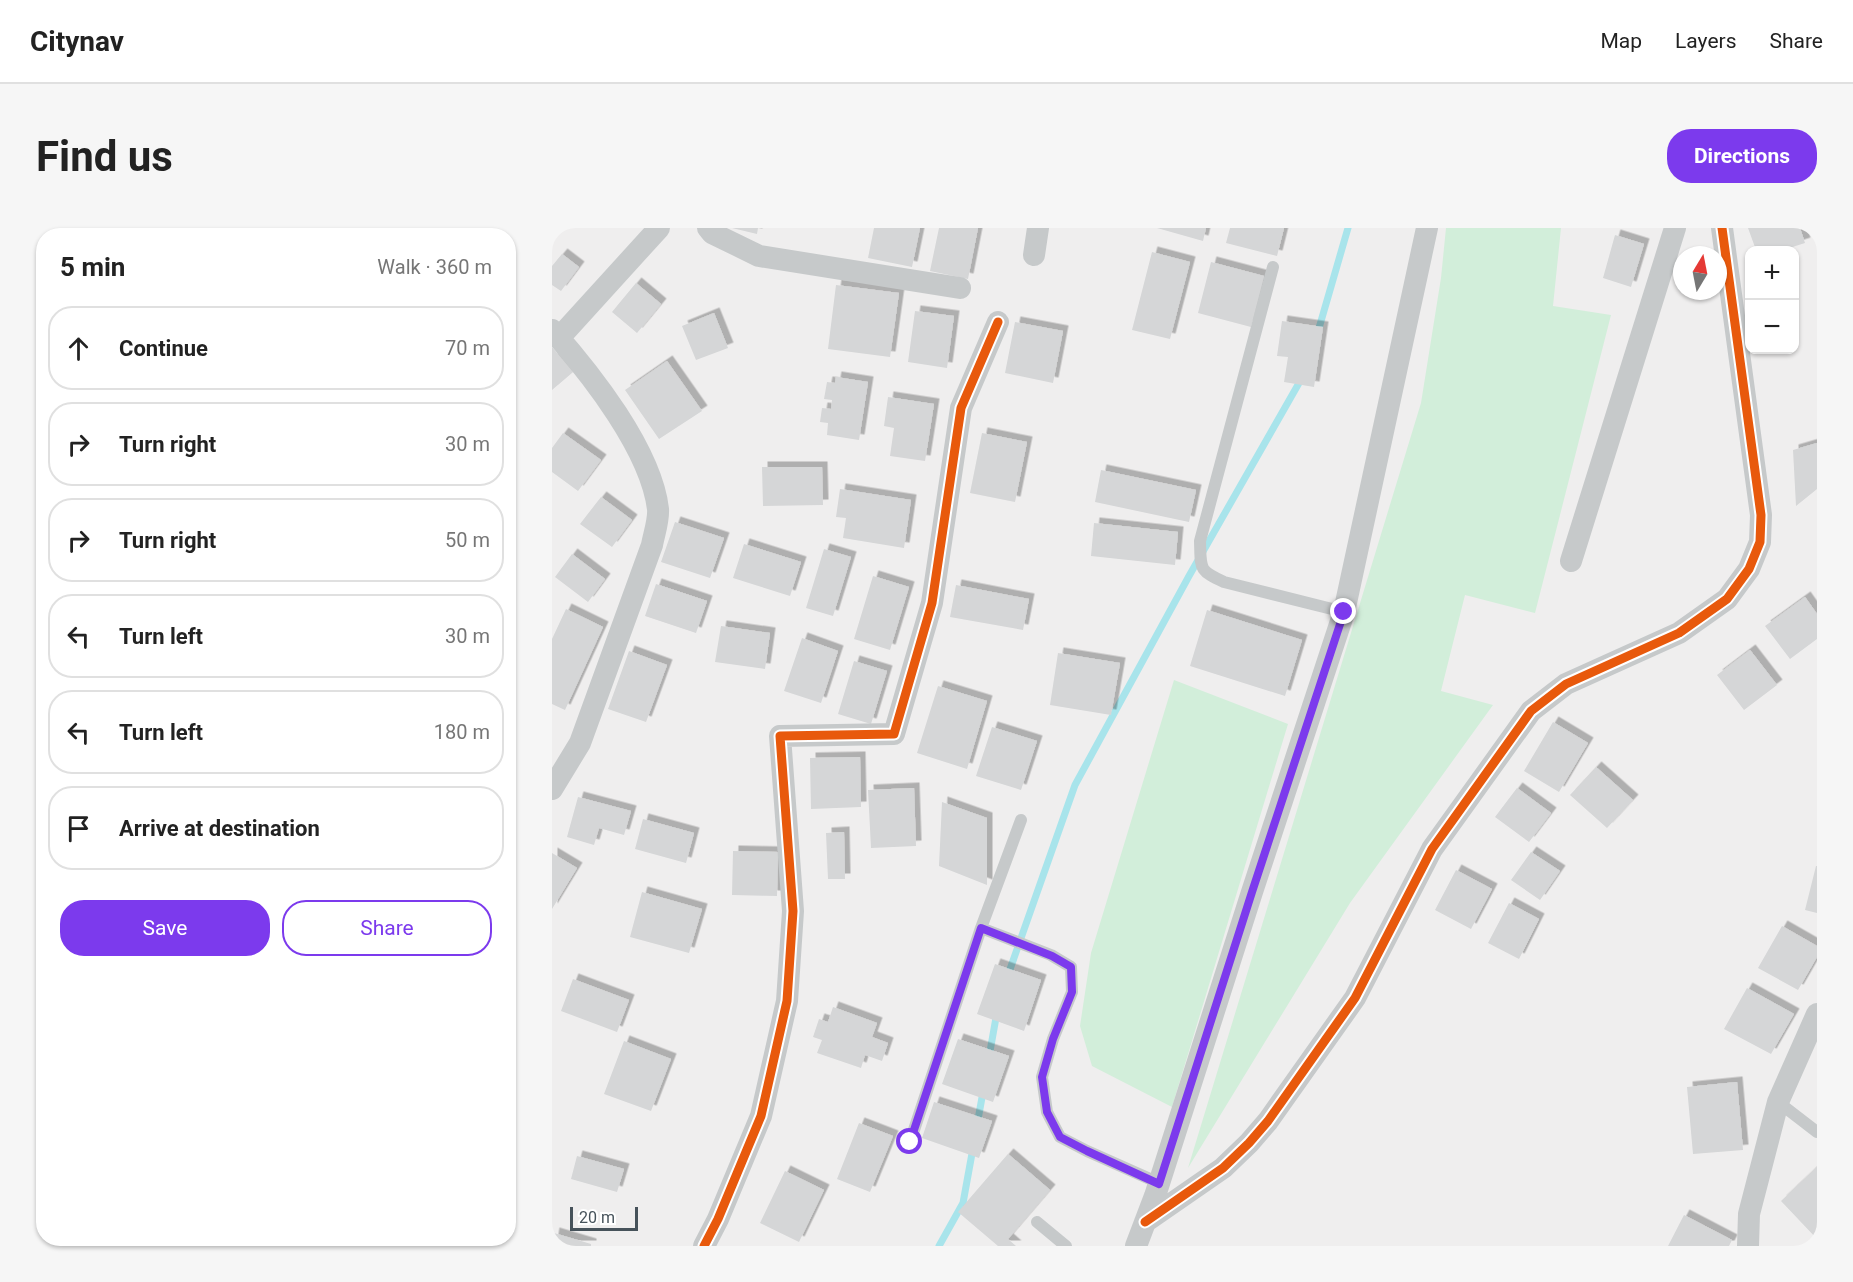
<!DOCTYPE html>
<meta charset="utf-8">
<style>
:root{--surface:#fff;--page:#f6f6f6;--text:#222;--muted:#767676;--line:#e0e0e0;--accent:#7c3aed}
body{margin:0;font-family:Roboto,sans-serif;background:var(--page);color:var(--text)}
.controls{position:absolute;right:18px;top:18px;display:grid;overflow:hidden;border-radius:12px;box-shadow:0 2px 4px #0004}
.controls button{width:54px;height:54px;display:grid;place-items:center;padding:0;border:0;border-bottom:2px solid var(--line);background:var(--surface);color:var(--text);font:30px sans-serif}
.compass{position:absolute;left:1121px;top:18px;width:54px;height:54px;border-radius:50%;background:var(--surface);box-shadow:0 2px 4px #0004;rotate:10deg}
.scale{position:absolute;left:18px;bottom:15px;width:68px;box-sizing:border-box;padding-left:6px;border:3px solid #46525a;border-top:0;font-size:16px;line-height:21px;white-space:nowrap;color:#46525a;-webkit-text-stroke:4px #fff;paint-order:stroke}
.stop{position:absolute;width:18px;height:18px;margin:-14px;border:4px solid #7c3aed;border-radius:50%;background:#fff}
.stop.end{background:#7c3aed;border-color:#fff;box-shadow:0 2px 6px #0008}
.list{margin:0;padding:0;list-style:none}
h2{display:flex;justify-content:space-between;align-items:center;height:78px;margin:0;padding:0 24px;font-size:26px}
h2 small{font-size:20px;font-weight:400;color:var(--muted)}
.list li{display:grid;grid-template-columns:39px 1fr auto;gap:18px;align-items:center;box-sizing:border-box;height:84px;margin:0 12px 12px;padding:0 12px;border:2px solid var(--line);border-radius:24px}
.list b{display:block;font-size:22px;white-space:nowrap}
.list em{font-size:20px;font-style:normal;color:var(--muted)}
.actions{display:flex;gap:12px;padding:18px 24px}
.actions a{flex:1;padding:14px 0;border:2px solid var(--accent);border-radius:24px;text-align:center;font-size:21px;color:var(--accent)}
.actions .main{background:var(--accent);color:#fff}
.icon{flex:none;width:33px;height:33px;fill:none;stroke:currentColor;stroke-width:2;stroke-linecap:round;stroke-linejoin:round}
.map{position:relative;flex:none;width:1265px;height:1018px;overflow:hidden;border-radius:24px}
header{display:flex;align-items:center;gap:36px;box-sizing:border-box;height:84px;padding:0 30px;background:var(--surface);border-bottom:2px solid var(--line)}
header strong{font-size:28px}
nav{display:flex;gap:33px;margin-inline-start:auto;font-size:21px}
.intro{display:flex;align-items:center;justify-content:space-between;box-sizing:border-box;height:144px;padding:0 36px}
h1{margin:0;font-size:42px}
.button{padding:15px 27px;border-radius:24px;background:var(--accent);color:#fff;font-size:21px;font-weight:700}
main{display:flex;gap:36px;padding:0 36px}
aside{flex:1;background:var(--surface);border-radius:24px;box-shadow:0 2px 4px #0004}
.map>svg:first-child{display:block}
</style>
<header>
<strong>Citynav</strong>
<nav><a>Map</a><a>Layers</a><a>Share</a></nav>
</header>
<div class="intro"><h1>Find us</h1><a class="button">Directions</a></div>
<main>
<aside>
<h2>5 min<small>Walk · 360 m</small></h2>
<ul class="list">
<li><svg class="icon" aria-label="ahead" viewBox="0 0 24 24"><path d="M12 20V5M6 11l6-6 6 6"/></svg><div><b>Continue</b></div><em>70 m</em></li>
<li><svg class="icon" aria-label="right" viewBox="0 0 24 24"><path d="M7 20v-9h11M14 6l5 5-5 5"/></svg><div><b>Turn right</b></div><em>30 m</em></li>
<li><svg class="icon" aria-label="right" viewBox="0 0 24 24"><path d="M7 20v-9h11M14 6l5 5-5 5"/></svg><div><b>Turn right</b></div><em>50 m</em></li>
<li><svg class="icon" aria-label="left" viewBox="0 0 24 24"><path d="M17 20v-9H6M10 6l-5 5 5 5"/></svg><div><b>Turn left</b></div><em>30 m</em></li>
<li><svg class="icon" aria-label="left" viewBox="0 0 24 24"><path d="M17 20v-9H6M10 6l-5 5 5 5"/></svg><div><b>Turn left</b></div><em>180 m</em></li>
<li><svg class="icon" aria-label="arrive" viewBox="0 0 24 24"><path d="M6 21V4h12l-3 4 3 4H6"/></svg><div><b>Arrive at destination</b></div></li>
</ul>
<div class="actions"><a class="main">Save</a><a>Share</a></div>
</aside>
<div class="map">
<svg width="1265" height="1018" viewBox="0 0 1265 1018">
<defs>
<filter id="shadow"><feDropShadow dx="5.5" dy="-5.5" stdDeviation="0" flood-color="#0004"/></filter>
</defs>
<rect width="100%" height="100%" fill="#efeeee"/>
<path fill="#d2eeda" d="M894,0H1009L1001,78L1059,87L983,385L913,367L889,463L941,477L798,675L636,940L869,175L889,50Z
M622,452L736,496L620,879L540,838L528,798L539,725Z"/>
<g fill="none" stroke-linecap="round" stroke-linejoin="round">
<path stroke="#a8e4eb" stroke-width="7" d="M765,107L796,0
M456,747L523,557L637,348L751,148
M437,829L445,784
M425,897L431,864
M387,1018L411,975L421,920"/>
</g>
<path fill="#d5d6d7" filter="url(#shadow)" d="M180,0H206L205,6Z
M322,0H368L360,39L316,30Z
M387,0H426L416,51L378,43Z
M605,0H654L651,13Z
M678,0H732L725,28L674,15Z
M1196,0H1248L1253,15L1231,22H1204Z
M1063,7L1092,16L1079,59L1051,50Z
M600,24L638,34L618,111L580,102Z
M10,26L27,39L9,63L0,57V38Z
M659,34L712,48L699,99L646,85Z
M84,55L109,76L85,105L60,84Z
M284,57L347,65L338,129L276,121Z
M363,83L402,88L395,140L356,134Z
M162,85L176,120L144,132L130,98Z
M730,93L771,99L762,159L732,154L736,129L725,128Z
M463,94L511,103L501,155L453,145Z
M0,119L21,144L0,162Z
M115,133L150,183L107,211L73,162Z
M284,149L316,154L307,212L275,207L276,195L268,194L270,180L279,181L280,172L272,171L275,154L283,155Z
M336,169L382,176L373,233L338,228L342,200L332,198Z
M11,205L49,232L26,263L0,244V220Z
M430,205L475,214L463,274L418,265Z
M1265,215V261L1244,278L1241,222Z
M210,239H270L271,277L211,278Z
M549,242L644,262L637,294L543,274Z
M288,261L359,272L352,320L291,310L294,290L284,289Z
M49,269L80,292L60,319L28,296Z
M123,294L172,310L158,350L109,334Z
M542,295L626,304L623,337L539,328Z
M192,316L249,334L238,368L181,350Z
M272,321L299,329L281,388L254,380Z
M20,326L53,351L36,374L3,349Z
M321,348L357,359L338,422L302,411Z
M104,356L155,373L144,405L93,388Z
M404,357L477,371L471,402L398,389Z
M1253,369L1265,386V411L1238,431L1213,398Z
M14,381L51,399L13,482L0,476V411Z
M655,382L750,412L733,468L638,438Z
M169,398L218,405L213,441L163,434Z
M250,410L286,423L269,475L232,463Z
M1198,422L1225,457L1192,482L1165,447Z
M77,423L115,437L94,494L56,481Z
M506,425L568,435L559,487L498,477Z
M302,433L335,443L319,496L286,486Z
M386,458L435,473L415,541L365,525Z
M1001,494L1036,515L1007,564L972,543Z
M440,499L485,513L469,562L424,548Z
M308,529L309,579L259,581L258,530Z
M1044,539L1081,572L1055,600L1018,567Z
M362,560L364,618L319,620L316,562Z
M965,560L999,585L977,614L943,589Z
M26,569L79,583L72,607L47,600L42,617L15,609Z
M390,574L435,590V657L387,638Z
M91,591L142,605L134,635L83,621Z
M292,604L293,651H276L274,605Z
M181,623L226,624L225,668L180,667Z
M979,624L1008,643L988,672L959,652Z
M0,625L25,640L0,681Z
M1264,638H1265V685L1253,682Z
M904,642L940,661L919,701L883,682Z
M90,664L150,681L137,725L78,709Z
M957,675L987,691L967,731L936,715Z
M1230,698L1265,718V729L1246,762L1206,740Z
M443,736L489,752L472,803L425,786Z
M21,751L77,772L65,804L9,783Z
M1195,760L1242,786L1219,826L1172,801Z
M281,779L325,795L320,809L336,815L330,833L313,827L309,840L265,825L270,812L261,809L267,791L276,794Z
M406,811L457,828L441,874L390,856Z
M72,813L119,831L99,883L52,866Z
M1185,854L1191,922L1141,926L1135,859Z
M382,874L440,893L427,930L370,910Z
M307,895L341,908L318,964L285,951Z
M456,926L498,962L456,1011L464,1018H446L406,984Z
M25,928L72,941L65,964L19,951Z
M1265,939V1011L1229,973Z
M233,943L272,962L247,1014L208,995Z
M1132,987L1180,1012L1177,1018H1116Z
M2,1005L39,1016V1018H0Z"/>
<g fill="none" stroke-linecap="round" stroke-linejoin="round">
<path stroke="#c6c9ca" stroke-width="12" d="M721,39L648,313C649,341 646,342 672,354L792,384
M429,700L499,727L519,739L520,764L501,811L490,849L495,884L508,909L535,923L607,955
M1226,874L1265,904
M358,914L429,700L469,592
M485,994L514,1018"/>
<path stroke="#c6c9ca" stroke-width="22" d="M156,0L160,5L207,28L408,60
M482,27L486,0
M0,102C39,146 99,222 106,281C107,292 102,306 100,317L28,515L0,561
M7,110L107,0
M1019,333L1123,0
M593,994L671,940L697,915L716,893L803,770L880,621L979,483L1014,456L1127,405L1175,371L1197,341L1208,314L1209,287L1170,0
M152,1018L166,991L209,888L235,773L241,683L228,508L342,506L380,375L409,180L446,94
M584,1018L603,968L700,664L792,384L875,0
M1196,1018L1197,986L1226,874L1265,786"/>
<g stroke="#fff" stroke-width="13">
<path id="cycleway" d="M593,994L671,940L697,915L716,893L803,770L880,621L979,483L1014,456L1127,405L1175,371L1197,341L1208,314L1209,287L1170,0
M152,1018L166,991L209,888L235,773L241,683L228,508L342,506L380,375L409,180L446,94"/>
</g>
<use href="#cycleway" stroke="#e8590c" stroke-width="9"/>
</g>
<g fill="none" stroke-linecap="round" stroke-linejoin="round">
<path stroke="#7c3aed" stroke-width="8" d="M358,914L429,700L500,728L519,739L520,764L501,811L490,849L495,884L508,909L535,923L607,956L700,664L792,384"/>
</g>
</svg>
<div class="controls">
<button>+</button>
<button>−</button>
</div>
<svg class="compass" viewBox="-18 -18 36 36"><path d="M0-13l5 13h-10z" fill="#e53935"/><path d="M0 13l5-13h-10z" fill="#767676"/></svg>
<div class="scale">20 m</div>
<div class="stop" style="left:358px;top:914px"></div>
<div class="stop end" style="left:792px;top:384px"></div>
</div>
</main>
